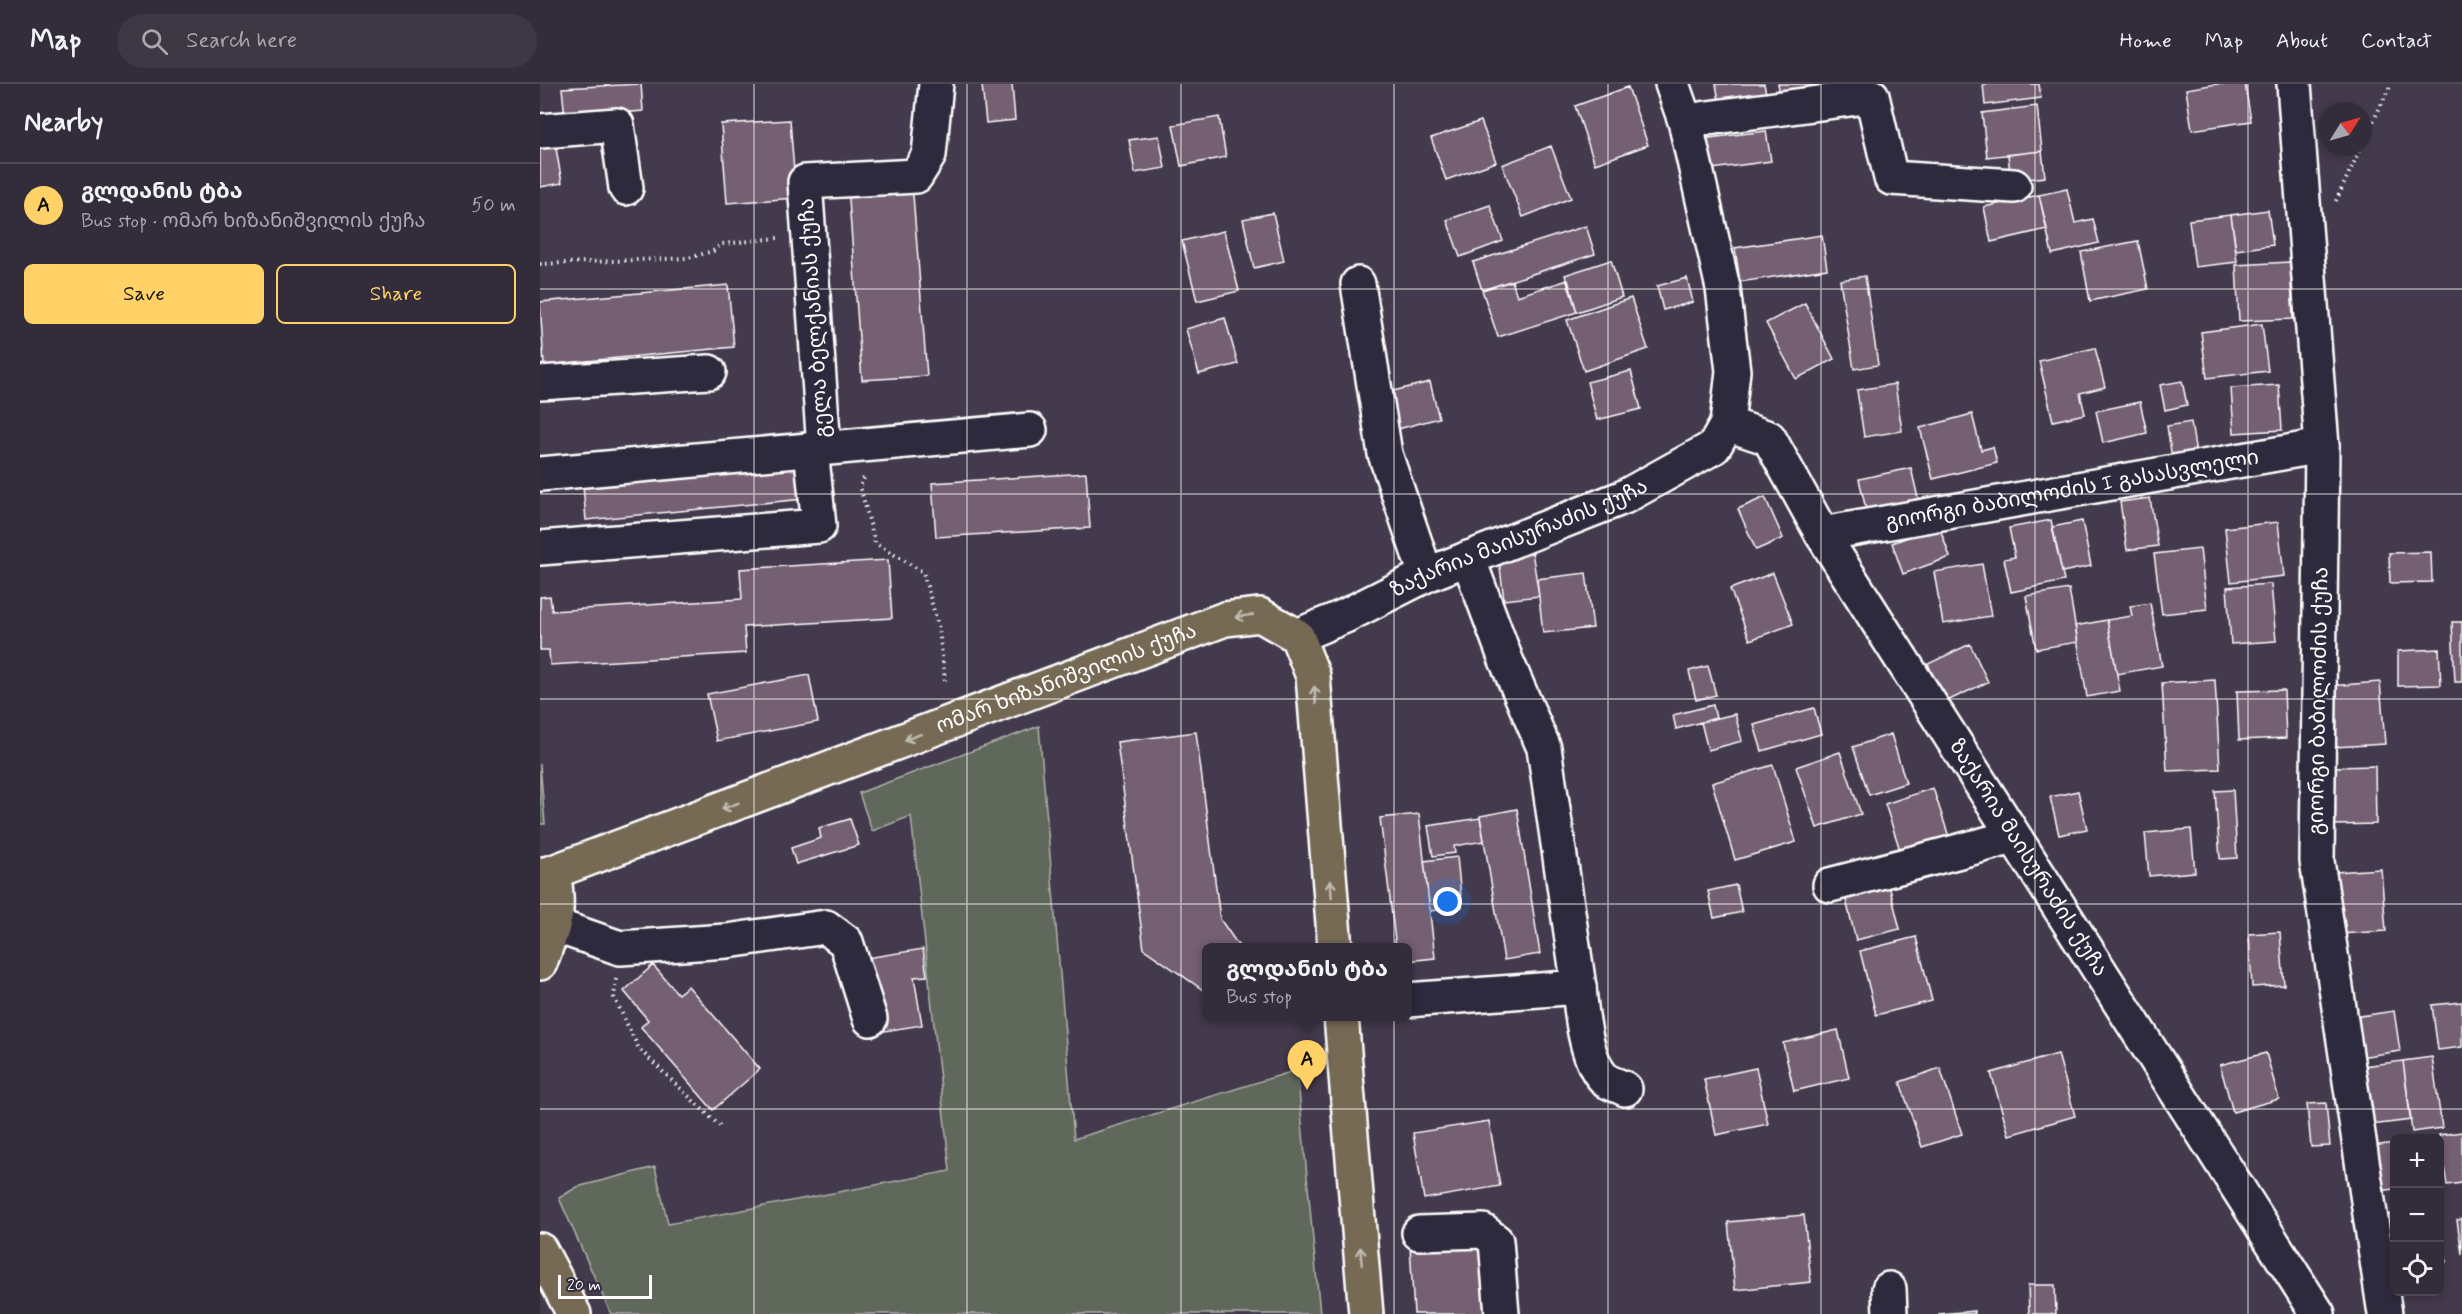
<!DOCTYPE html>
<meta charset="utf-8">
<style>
:root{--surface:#332c3a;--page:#3e3845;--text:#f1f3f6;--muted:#a9a7af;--line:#4e4854;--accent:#ffd166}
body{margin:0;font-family:Mynerve,"Noto Sans Georgian",sans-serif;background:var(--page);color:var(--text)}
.controls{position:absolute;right:18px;bottom:18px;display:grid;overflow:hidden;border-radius:9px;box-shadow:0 3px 9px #0003}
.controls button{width:54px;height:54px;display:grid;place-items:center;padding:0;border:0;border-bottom:2px solid var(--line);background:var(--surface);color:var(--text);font:30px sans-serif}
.compass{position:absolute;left:1778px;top:18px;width:54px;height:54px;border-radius:50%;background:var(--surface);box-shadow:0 3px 9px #0003;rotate:53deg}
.scale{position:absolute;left:18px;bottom:15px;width:94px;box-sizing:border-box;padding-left:6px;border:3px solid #fff;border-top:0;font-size:16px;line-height:21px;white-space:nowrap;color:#fff;-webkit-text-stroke:4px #2f2a3d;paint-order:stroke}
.you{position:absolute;left:908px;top:818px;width:21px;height:21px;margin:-15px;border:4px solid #fff;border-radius:50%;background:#1a73e8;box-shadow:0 0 0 9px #1a73e833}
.badge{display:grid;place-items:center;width:39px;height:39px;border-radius:50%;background:var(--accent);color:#111;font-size:20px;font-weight:700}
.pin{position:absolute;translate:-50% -50px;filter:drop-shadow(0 2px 3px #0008)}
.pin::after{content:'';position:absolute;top:32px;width:21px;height:18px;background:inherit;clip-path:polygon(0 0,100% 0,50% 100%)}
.popup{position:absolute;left:662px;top:859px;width:210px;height:78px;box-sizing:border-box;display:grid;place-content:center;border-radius:9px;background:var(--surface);filter:drop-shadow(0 2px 4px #0005);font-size:20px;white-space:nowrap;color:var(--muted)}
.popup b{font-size:22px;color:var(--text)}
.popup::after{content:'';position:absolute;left:50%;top:100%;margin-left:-12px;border:12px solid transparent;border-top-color:var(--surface)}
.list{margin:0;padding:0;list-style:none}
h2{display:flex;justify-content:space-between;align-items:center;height:78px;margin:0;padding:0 24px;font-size:26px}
h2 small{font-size:20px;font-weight:400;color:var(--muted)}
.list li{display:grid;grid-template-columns:39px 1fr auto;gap:18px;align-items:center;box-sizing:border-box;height:84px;padding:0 24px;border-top:2px solid var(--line)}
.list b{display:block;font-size:22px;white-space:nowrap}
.list p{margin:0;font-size:20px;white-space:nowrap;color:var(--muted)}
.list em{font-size:20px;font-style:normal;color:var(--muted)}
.actions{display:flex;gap:12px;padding:18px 24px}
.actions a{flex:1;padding:14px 0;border:2px solid var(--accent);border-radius:9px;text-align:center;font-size:21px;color:var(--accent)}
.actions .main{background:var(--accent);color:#111}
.icon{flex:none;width:33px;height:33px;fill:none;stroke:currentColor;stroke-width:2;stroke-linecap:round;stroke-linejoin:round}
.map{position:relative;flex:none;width:1922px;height:1230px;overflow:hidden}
header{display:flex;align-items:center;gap:36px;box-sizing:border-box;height:84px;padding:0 30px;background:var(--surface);border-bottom:2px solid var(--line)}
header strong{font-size:28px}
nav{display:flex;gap:33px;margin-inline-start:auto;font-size:21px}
.search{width:420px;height:54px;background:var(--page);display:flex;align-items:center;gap:15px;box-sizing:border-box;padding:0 21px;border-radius:33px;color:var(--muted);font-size:22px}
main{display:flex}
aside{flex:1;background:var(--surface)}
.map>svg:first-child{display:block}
</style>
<header>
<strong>Map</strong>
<div class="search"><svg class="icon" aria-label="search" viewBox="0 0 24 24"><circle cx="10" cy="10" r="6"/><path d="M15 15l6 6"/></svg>Search here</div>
<nav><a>Home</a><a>Map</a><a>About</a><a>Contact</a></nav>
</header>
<main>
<aside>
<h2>Nearby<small></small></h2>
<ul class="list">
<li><span class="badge">A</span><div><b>გლდანის ტბა</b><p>Bus stop · ომარ ხიზანიშვილის ქუჩა</p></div><em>50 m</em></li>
</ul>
<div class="actions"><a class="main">Save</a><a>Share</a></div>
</aside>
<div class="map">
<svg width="1922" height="1230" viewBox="0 0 1922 1230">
<rect width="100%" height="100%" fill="#443a4d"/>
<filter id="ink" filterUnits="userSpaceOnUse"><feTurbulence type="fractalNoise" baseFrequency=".0167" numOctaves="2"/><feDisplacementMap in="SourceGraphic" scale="12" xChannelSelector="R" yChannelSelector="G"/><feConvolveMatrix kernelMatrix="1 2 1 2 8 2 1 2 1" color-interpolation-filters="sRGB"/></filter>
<g filter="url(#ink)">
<path fill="#60685b" stroke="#b0b4ad" stroke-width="1.5" d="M499,642L534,1055L757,986L780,1230H71L19,1114L37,1103L115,1083L128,1140L410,1087L371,732L332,747L319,709Z
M0,680L5,740H0Z"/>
<path fill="#755e73" stroke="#fff" stroke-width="1.5" d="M101,0L103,27L25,34L22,4Z
M472,0L475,36L446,39L442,1Z
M1176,0H1224L1227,14L1180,23Z
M1238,0H1280L1281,6L1241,13Z
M1443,0H1499L1501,14L1445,21Z
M1677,0H1705L1711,37L1652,46L1646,5Z
M1088,3L1108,61L1055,80L1035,22Z
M1497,22L1502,67L1447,73L1442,29Z
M679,33L686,73L641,82L633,41Z
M250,36L256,114L187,119L181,40Z
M941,37L956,78L906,96L891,54Z
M1226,47L1231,77L1165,86L1161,55Z
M619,52L625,84L595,89L589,56Z
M14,53L22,99L0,103V55Z
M1011,62L1031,114L983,133L962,81Z
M1502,67L1505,93L1471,97L1468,71Z
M372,98L387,292L322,296L308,102Z
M1527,105L1535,139L1553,135L1559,159L1512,170L1499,111Z
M1499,111L1507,145L1451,158L1444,123Z
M950,121L963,157L920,173L907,136Z
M1728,126L1733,161L1696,166L1691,131Z
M733,129L744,177L714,184L703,135Z
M1691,131L1697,178L1655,183L1649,136Z
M1046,142L1055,170L942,206L933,178Z
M684,147L699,207L657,217L642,157Z
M1282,151L1287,185L1200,198L1195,164Z
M1598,157L1608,205L1550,217L1541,168Z
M1071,176L1082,213L1037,228L1025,191Z
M1750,178L1753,235L1699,237L1696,181Z
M1325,192L1338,281L1314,285L1300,196Z
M1147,194L1153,218L1123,226L1117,202Z
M1028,196L1037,228L958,253L942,206L972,197L977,212Z
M188,201L194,263L4,281L0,218Z
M1091,214L1108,265L1044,287L1027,236Z
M1265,219L1294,275L1256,295L1226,239Z
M685,234L698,280L659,290L646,245Z
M1722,240L1728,287L1667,294L1661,248Z
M1555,264L1565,303L1540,309L1545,330L1513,337L1499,277Z
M1091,287L1101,325L1057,336L1047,298Z
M1642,297L1647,321L1625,326L1620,301Z
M890,298L899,334L858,345L849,308Z
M1355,300L1362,347L1324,353L1317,306Z
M1739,301L1742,346L1694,349L1691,304Z
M1600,318L1607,349L1563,359L1556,327Z
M1432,330L1441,366L1453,363L1457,379L1393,395L1380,344Z
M1651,338L1656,370L1632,374L1627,342Z
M261,380L264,415L46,436L43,401Z
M1371,384L1380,423L1328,434L1319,395Z
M546,389L550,444L396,453L392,399Z
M1225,413L1243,454L1216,466L1198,425Z
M1610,414L1618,462L1587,466L1580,418Z
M1511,436L1524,497L1471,508L1464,475L1475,473L1469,444Z
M1542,437L1551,482L1522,488L1512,443Z
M1738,438L1744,492L1691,498L1685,444Z
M1399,442L1410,473L1363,490L1352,459Z
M991,461L999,512L964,516L959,475Z
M1660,465L1667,525L1622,530L1614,470Z
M1891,468L1892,498L1850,499L1849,469Z
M348,476L352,534L204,543L206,569L10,581L9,566H0V513L10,512L12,527L202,515L200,485Z
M1442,480L1451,532L1403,540L1394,488Z
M1046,489L1053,544L1003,549L997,495Z
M1233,489L1253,540L1210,556L1190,505Z
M1731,500L1736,557L1691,560L1687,503Z
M1529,505L1538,558L1496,565L1486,512Z
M1610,519L1622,582L1577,590L1567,536L1592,532L1590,522Z
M1567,536L1580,607L1547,613L1535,542Z
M1912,538H1922V598H1915Z
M1430,560L1448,598L1405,618L1388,580Z
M1899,565L1901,601L1858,602V567Z
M1168,582L1176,611L1156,616L1149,587Z
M269,591L278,638L177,657L167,610Z
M1675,596L1680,685L1627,687L1622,599Z
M1840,598L1845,660L1794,663L1789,602Z
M1744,606L1746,654L1699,656L1697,607Z
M1173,621L1176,634L1136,645L1133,631Z
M1274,624L1281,650L1222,667L1214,641Z
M1195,630L1202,657L1168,666L1161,638Z
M656,648L680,835L700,864H666V908L604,865L577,658Z
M1351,650L1366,699L1329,711L1313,663Z
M1300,668L1321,730L1277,744L1256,683Z
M1233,681L1256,758L1195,776L1172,699Z
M1835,682L1836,740L1794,741V683Z
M1393,704L1409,753L1361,769L1345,720Z
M1693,706L1697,774L1680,775L1675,707Z
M1538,707L1547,745L1519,751L1510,713Z
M977,725L1000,870L964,876L940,732Z
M879,730L895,874L867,877V864H856L840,734Z
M940,734L944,757L914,762L915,769L893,772L888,742Z
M310,735L319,761L256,780L251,764L281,754L279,744Z
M1651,745L1655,788L1609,792L1605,749Z
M917,773L922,823L890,827L884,777Z
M1841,785L1846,847L1799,850L1795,788Z
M1196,801L1202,828L1174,834L1168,807Z
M1349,801L1360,845L1316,856L1305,812Z
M1740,848L1744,901L1712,903L1709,850Z
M1376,853L1392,917L1336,931L1320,867Z
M383,865L387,892L374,893L382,941L339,948L326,874Z
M113,881L138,910L148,902L220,985L173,1026L101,943L108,936L84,907Z
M1922,918V963L1898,966L1892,921Z
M1854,927L1860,967L1820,973L1814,933Z
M1298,946L1309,994L1254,1007L1243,959Z
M1726,969L1739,1015L1693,1028L1680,981Z
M1518,970L1535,1032L1469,1051L1451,989Z
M1892,973L1902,1044L1872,1048L1863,977Z
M1863,977L1871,1036L1823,1042L1815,983Z
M1216,984L1228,1040L1176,1051L1164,995Z
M1400,984L1422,1050L1382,1063L1360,998Z
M1786,1019L1790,1062L1771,1063L1767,1020Z
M949,1037L960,1102L884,1115L873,1049Z
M1922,1048V1099L1907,1101L1899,1051Z
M1854,1059V1105L1832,1108L1826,1063Z
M1854,1130V1149L1843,1151L1840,1132Z
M1264,1131L1271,1198L1195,1206L1188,1138Z
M1900,1131L1906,1178L1900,1179Z
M1922,1135V1170L1917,1136Z
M941,1157L946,1230H874L870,1161Z
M1488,1201H1515L1516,1230H1489Z
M1434,1227L1435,1230H1398Z"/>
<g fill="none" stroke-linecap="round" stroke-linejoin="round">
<g stroke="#fff" stroke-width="38">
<g id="minor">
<path d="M1754,0L1782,362L1777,777L1845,1230"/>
<path d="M1145,37L1332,12L1351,94L1474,102"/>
<path d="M0,47L77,41L86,104"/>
<path d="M818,200L845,370L886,491"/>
<path d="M0,299L169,288"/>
<path id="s1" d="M1187,340L1229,354L1282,450L1778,1230"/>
<path d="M284,364L265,98L376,92L389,71L396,0"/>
<path d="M0,390L490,346"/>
<path id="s2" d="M1282,450L1782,362"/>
<path d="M0,464L279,442L271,365"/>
<path d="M928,474L966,576L1004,664L1039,903C1041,927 1046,981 1067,997C1072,1000 1080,1002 1085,1005"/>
<path id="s3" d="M757,552L805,532L886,491L1084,413L1174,363L1187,340L1193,287L1183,204L1145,37L1132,0"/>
<path d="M1290,801L1473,753"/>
<path d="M14,841L80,864L187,857L286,843L306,858L330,935"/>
<path d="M867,916L1039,903"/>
<path d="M879,1149L943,1147L956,1157L962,1230"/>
<path d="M1349,1205L1350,1230"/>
</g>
</g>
<g stroke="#fff" stroke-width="38">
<g id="major">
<path id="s4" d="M0,791L13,788L685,535L720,531L757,552L773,592L795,864"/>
<path d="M0,879C14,840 21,831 13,788"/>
<path d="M801,932L826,1230"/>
<path d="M0,1166L34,1230"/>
</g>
</g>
<path stroke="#fff" stroke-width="4" stroke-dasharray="1.5 4.5" stroke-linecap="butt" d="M1823,59L1851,0
M1796,117L1821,63
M0,180L148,174L173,167L182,160L238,154
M324,394L320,402L335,459L383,488L399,545L405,597
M76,895L74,913L99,965L183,1045"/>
<use href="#minor" stroke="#2f2a3d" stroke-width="33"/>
<use href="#major" stroke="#766a54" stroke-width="33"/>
</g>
<defs><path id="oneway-shaft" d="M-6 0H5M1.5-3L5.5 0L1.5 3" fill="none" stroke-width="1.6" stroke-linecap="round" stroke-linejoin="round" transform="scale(1.5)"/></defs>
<g stroke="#c1bcb2">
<use href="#oneway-shaft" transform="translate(704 532) rotate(173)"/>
<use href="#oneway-shaft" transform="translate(775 611) rotate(-95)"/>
<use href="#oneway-shaft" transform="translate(373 653) rotate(159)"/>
<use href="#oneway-shaft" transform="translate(190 722) rotate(159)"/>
<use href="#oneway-shaft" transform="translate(791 805) rotate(-95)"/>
<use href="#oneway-shaft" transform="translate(821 1172) rotate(-95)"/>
</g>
</g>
<path fill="none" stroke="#fff" stroke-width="1.5" stroke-opacity="0.55" d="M214,0V1230M427,0V1230M641,0V1230M854,0V1230M1068,0V1230M1281,0V1230M1495,0V1230M1708,0V1230M0,205H1922M0,410H1922M0,615H1922M0,820H1922M0,1025H1922"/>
<g text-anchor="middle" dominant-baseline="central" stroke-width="4.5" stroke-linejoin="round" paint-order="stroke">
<g font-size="21" fill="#fff" stroke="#2f2a3d">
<text transform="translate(275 234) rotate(-94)">გელა ბელქანიას ქუჩა</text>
<text stroke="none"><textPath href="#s2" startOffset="254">გიორგი ბაბილოძის I გასასვლელი</textPath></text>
<text stroke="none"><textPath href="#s3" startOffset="243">ზაქარია მაისურაძის ქუჩა</textPath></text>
<text stroke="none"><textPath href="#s4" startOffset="562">ომარ ხიზანიშვილის ქუჩა</textPath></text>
<text transform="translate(1779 617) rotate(-89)">გიორგი ბაბილოძის ქუჩა</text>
<text stroke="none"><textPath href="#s1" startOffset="538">ზაქარია მაისურაძის ქუჩა</textPath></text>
</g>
</g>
</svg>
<div class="controls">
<button>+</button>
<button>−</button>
<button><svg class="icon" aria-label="locate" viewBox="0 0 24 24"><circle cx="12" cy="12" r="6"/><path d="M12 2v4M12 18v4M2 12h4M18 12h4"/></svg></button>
</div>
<svg class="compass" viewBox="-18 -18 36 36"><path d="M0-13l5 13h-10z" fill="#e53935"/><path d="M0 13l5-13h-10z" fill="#a9a7af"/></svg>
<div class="scale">20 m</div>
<div class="you"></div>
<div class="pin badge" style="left:767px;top:1006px">A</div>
<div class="popup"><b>გლდანის ტბა</b>Bus stop</div>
</div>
</main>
